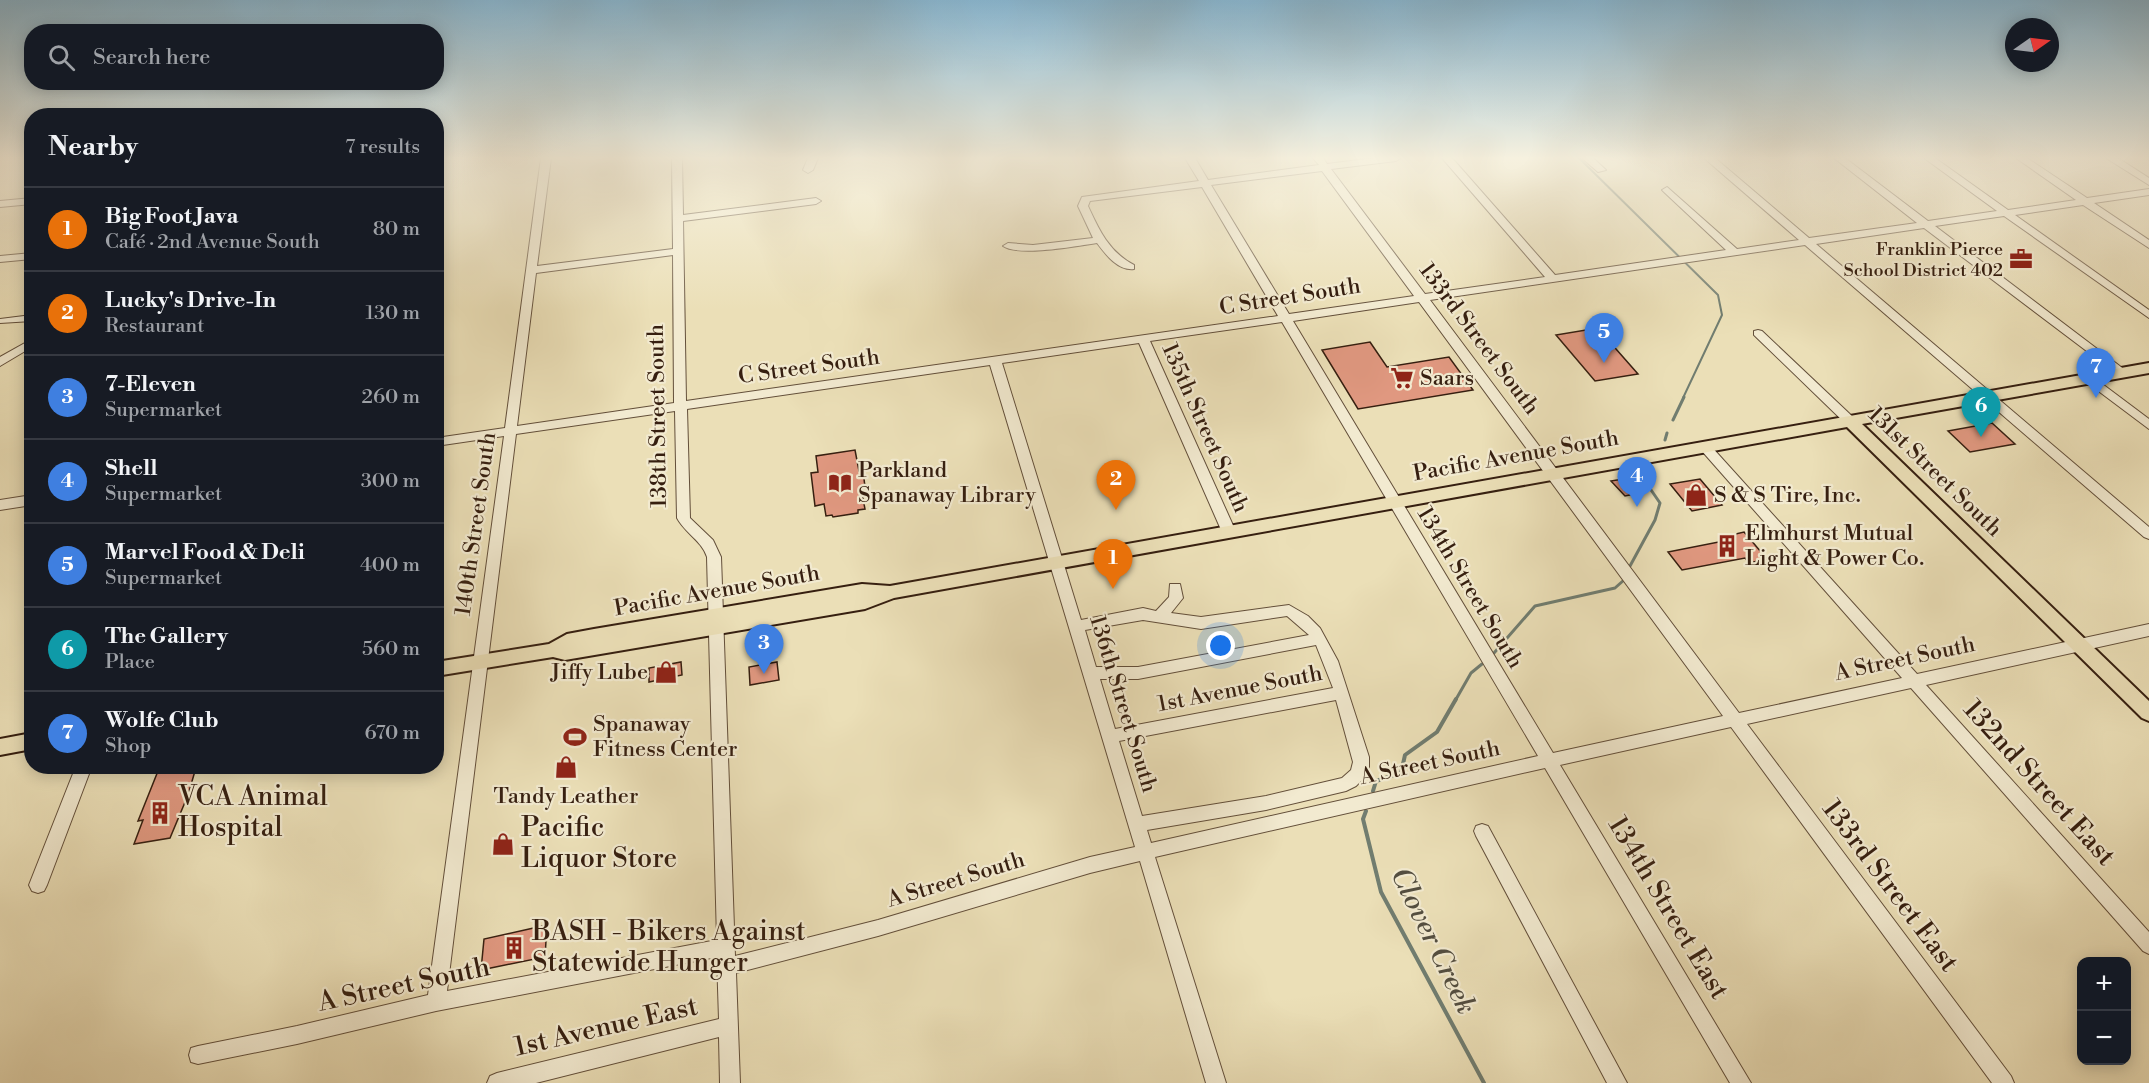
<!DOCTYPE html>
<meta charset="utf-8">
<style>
:root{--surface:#171b24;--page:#242831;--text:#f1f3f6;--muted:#9ea1a6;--line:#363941;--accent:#c59692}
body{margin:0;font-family:"Libre Bodoni",serif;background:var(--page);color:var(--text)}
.controls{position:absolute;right:18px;bottom:18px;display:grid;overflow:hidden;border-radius:12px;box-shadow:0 3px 15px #0003}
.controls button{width:54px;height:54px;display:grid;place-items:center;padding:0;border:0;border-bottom:2px solid var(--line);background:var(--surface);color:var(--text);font:30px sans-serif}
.compass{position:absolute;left:2005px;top:18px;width:54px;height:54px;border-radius:50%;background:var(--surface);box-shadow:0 3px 15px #0003;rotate:76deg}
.you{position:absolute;left:1221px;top:646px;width:21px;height:21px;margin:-15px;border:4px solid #fff;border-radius:50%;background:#1a73e8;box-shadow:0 0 0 9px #1a73e833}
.badge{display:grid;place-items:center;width:39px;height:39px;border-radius:50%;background:var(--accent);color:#fff;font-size:20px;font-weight:700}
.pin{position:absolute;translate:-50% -50px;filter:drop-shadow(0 2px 3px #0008)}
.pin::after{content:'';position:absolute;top:32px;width:21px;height:18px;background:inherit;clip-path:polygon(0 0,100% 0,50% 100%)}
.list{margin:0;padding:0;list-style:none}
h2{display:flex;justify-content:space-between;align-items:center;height:78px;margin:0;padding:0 24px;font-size:26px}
h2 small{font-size:20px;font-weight:400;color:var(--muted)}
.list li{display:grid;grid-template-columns:39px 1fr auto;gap:18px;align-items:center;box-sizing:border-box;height:84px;padding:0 24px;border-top:2px solid var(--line)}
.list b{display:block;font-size:22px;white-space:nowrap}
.list p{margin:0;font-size:20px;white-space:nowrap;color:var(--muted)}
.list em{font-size:20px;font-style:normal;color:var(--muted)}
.icon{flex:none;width:33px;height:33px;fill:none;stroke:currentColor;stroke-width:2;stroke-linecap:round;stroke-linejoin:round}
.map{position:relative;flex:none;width:2149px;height:1083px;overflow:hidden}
.search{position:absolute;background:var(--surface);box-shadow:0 3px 15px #0003;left:24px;top:24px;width:420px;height:66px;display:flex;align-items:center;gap:15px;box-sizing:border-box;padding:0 21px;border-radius:24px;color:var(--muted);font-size:22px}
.panel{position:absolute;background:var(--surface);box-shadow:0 3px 15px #0003;left:24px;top:108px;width:420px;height:666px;border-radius:24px}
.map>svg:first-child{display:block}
</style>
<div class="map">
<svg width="2149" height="1083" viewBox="0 0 2149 1083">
<rect width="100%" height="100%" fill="#ebdfb7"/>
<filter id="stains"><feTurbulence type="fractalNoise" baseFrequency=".00333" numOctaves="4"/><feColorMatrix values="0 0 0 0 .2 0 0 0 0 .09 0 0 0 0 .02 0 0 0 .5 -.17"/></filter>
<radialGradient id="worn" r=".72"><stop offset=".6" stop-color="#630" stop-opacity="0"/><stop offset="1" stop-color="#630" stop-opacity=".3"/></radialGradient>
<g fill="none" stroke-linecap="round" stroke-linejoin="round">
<path stroke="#717d70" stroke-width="2" d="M1579,158L1718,295L1722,315L1683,398"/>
<path stroke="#717d70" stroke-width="3" d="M1673,420L1684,397
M1665,440L1667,433
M1630,566L1655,520L1660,503L1649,487L1653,470
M1494,653L1535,606L1615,588L1624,580
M1455,701L1471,673L1482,664"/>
<path stroke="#717d70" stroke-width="4" d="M1373,791L1376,781L1401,773L1405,755L1437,732L1456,699
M1366,811L1363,819L1381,892L1484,1083"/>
</g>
<path fill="#e09880" stroke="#361f10" stroke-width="1.5" d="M1598,328L1616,349L1638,374L1595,381L1556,335Z
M1370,342L1387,367L1449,357L1473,390L1358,409L1322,350Z
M1992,423L2015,444L1970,452L1948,431Z
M855,450L859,471H863L865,487L861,488L865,509L858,510V513L833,517L832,515L826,516L824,504L815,506L811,473L818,472L816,456Z
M1623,479L1635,494L1625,496L1611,481Z
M1700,479L1722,505L1692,511L1670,484Z
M1744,532L1767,559L1749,563L1745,558L1682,570L1668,552L1729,540L1727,536Z
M681,662L682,675L649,682V668Z
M777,662L779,680L750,685L749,667Z
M160,766H192L190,772L195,771L188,795L170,838L134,844L143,820L138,821Z
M547,925L545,957L481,970L484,939Z"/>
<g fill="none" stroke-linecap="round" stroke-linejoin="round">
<g stroke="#634f3a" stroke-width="2">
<path id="minor" d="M541,158H551L537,266L673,249L672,158H682L683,215L816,198L821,201L816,204L683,221L686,401L1278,316L1202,187L1090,201L1088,206C1099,230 1109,252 1134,265V269C1118,271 1106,255 1097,243C1077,246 1018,257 1003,246L1008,243L1033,245L1093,238L1078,206L1082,197L1199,181L1185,158H1195L1208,180L1319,165L1313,158H1323L1327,164L1374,158H1401L1396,161L1331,169L1425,294L1545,277L1442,158H1452L1555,275L1726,250L1664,192L1662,190L1667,187L1737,249L1799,240L1704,158H1715L1809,238L1917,223L1834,158H1845L1928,221L1997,211L1924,158H1935L2008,210L2076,200L2016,158H2027L2087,198L2149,189V195L2094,203L2149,240V248L2083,205L2015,215L2149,310V318L2004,216L1935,226L2125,370L2127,373L2125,376L2121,377L1924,228L1816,244L2149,527V539L2144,537L1805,245L1430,300L1739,713L1902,678L1701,450L1699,447L1701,444H1709L1917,674L2149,624V636L1926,685L2149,932V954L2143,951L1911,688L1747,724L2011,1076L2014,1083H1992L1731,727L1560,765L1751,1083H1730L1545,768L1155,857L1226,1083H1206L1140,861L1090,873L878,936L736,973L740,1083H720L719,1037L536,1083H487L490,1076L497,1073L719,1019L717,957L436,1011L297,1044L198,1064L191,1062L189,1055L191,1048L198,1046L297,1026L428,995L504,436L436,446V438L505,428ZM1322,171L1414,296L1289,314L1211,185ZM673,255L674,403L517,426L536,273ZM1419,302L1723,716L1553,753L1293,321ZM1282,322L1538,756L1151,843L1147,830L1266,810L1346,791L1356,786L1364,778L1369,767V757L1338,661L1320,628L1308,616L1289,605L1201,617L1171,613L1183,598L1180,584H1170L1169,597L1156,611L1143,608L1081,620L1002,363L1139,343L1222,532L1229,537L1236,532L1150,341ZM990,365L1135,847L1090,857L878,920L735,956L721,557L713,540L690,518L687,409ZM675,411L677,518C685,533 702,541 707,557L717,940L447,991L516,434ZM1287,616L1309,635L1138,667H1096L1085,630L1143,620L1201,629ZM1316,645L1333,688L1115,729L1100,679H1138ZM1336,700L1353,762L1351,770L1342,778L1266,796L1142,816L1119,741Z
M808,158H818L813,170L808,173L803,170Z
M1582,158H1593L1606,170L1598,172Z
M2106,158H2118L2149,178V185Z
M32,198V204L0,207V201Z
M32,253V259L0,262V256Z
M32,315V321L0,323V319Z
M1758,330L1762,331L1854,418L1856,421L1854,424H1846L1754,335V331Z
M32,339V347L0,366V357Z
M2089,374L2149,419V429L2085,381L2083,378Z
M32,495V505L0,510V500Z
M76,766H92L47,885L44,891L38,893L32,891L29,885Z
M1482,824L1488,826L1627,1083H1607L1476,836L1474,831L1476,826Z"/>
</g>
<g stroke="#361f10" stroke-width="4">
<path id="major" d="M2149,363V373L1862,424L2149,701V721L2142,718L1847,427L894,598L865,609L565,660L553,657L436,676V662L549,644L567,634L594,629L862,584L890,586Z
M32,733V749L0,755V739Z"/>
</g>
<use href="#minor" fill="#f2ead0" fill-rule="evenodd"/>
<use href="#major" fill="#ebdfb7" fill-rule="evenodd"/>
</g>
<linearGradient id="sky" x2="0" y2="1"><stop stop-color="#88b7d2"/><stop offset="0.51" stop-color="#f6f1df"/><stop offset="1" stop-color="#f6f1df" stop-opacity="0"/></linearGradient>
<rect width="2149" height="310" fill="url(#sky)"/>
<defs>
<g id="office-bare" transform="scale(1.8)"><path d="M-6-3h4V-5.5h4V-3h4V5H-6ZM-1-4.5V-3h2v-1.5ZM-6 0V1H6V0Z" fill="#8f2418" stroke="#f2ead0" stroke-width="2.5" paint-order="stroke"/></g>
<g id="supermarket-bare" transform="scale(1.8)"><path d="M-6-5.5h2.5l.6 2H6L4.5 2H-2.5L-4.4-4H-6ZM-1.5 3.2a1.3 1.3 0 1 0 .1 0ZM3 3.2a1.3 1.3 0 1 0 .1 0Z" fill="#8f2418" stroke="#f2ead0" stroke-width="2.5" paint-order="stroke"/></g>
<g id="library-bare" transform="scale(1.8)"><path d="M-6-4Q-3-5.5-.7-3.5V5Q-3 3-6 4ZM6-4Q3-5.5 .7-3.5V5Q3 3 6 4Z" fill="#8f2418" stroke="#f2ead0" stroke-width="2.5" paint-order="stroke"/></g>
<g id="shop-bare" transform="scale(1.8)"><path d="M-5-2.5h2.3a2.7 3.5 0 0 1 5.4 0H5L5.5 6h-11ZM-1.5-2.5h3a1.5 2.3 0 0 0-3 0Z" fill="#8f2418" stroke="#f2ead0" stroke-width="2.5" paint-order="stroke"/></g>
<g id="building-bare" transform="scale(1.8)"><path d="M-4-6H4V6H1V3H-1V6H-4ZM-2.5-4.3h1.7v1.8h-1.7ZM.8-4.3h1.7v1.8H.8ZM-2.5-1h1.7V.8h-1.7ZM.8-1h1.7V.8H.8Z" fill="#8f2418" stroke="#f2ead0" stroke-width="2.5" paint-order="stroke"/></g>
<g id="stadium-bare" transform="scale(1.8)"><path d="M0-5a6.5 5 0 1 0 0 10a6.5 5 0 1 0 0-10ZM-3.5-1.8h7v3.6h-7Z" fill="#8f2418" stroke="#f2ead0" stroke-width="2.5" paint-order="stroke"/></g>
</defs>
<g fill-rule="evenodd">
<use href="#office-bare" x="2021" y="259"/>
<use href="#supermarket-bare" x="1402" y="378"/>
<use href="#library-bare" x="840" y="483"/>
<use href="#shop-bare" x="1696" y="495"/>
<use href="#building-bare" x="1727" y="546"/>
<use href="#shop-bare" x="666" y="672"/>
<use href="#stadium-bare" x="575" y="737"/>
<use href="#shop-bare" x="566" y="767"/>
<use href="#building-bare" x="160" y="813"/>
<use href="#shop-bare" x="503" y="844"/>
<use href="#building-bare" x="514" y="948"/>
</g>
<g text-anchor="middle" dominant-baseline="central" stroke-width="4.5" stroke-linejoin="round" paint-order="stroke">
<g font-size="18" fill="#361f10" stroke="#f2ead0" text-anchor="end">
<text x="2003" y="249">Franklin Pierce<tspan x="2003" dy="21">School District 402</tspan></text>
</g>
<g font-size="22" fill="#361f10" stroke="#f2ead0">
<text transform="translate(1290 297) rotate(-9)">C Street South</text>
<text transform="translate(1479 339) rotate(53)">133rd Street South</text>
<text transform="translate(809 367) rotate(-8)">C Street South</text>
<text transform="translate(658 416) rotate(-91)">138th Street South</text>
<text transform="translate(1205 428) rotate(66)">135th Street South</text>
<text transform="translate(1516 456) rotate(-10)">Pacific Avenue South</text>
<text transform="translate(1935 472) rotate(44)">131st Street South</text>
<text transform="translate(476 524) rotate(-82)">140th Street South</text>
<text transform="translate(1470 588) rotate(59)">134th Street South</text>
<text transform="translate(717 591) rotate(-10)">Pacific Avenue South</text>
<text transform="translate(1905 659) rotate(-12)">A Street South</text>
<text transform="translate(1240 689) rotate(-11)">1st Avenue South</text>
<text transform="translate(1123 704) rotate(73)">136th Street South</text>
<text transform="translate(1430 763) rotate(-12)">A Street South</text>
<text transform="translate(956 880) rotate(-17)">A Street South</text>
</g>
<g font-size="22" fill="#361f10" stroke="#f2ead0" text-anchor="start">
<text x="1420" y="378">Saars</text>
<text x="858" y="470">Parkland<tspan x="858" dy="25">Spanaway Library</tspan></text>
<text x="1714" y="495">S &amp; S Tire, Inc.</text>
<text x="1745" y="533">Elmhurst Mutual<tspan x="1745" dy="25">Light &amp; Power Co.</tspan></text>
<text x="648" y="672" text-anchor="end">Jiffy Lube</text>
<text x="593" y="724">Spanaway<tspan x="593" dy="25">Fitness Center</tspan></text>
<text x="566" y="796" text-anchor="middle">Tandy Leather</text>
</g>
<g font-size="27" fill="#361f10" stroke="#f2ead0">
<text transform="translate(2039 783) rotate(48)">132nd Street East</text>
<text transform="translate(1890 886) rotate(53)">133rd Street East</text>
<text transform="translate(1668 908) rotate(59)">134th Street East</text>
<text transform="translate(404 985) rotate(-12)">A Street South</text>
<text transform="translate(606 1027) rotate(-13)">1st Avenue East</text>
</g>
<g font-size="27" fill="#361f10" stroke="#f2ead0" text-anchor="start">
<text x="178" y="797">VCA Animal<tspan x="178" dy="31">Hospital</tspan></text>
<text x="521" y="828">Pacific<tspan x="521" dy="31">Liquor Store</tspan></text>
<text x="532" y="932">BASH - Bikers Against<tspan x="532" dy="31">Statewide Hunger</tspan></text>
</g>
<g font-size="28" font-style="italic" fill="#534e40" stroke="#f2ead0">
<text transform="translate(1433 941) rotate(64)">Clover Creek</text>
</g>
</g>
<rect width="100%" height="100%" filter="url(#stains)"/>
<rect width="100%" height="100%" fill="url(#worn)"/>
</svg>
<div class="controls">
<button>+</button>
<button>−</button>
</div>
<svg class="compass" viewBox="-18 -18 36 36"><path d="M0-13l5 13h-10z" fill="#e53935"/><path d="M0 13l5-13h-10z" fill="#9ea1a6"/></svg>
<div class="you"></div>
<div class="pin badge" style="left:1113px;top:589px;background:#e8710a">1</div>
<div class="pin badge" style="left:1116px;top:510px;background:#e8710a">2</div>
<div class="pin badge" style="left:764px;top:674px;background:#3f7fe0">3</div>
<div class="pin badge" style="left:1637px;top:507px;background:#3f7fe0">4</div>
<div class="pin badge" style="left:1604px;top:363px;background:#3f7fe0">5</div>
<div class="pin badge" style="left:1981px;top:437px;background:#0f9aa8">6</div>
<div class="pin badge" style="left:2096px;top:398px;background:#3f7fe0">7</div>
<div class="search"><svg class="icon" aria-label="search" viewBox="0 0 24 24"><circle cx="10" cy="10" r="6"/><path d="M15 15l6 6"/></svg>Search here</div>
<section class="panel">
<h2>Nearby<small>7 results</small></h2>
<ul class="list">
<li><span class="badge" style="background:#e8710a">1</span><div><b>Big Foot Java</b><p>Café · 2nd Avenue South</p></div><em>80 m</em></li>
<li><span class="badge" style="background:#e8710a">2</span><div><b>Lucky's Drive-In</b><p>Restaurant</p></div><em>130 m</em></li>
<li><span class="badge" style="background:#3f7fe0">3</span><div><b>7-Eleven</b><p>Supermarket</p></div><em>260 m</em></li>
<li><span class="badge" style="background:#3f7fe0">4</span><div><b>Shell</b><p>Supermarket</p></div><em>300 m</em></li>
<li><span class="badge" style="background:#3f7fe0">5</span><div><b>Marvel Food &amp; Deli</b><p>Supermarket</p></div><em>400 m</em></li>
<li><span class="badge" style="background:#0f9aa8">6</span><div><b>The Gallery</b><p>Place</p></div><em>560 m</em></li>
<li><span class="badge" style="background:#3f7fe0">7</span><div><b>Wolfe Club</b><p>Shop</p></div><em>670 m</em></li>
</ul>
</section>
</div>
